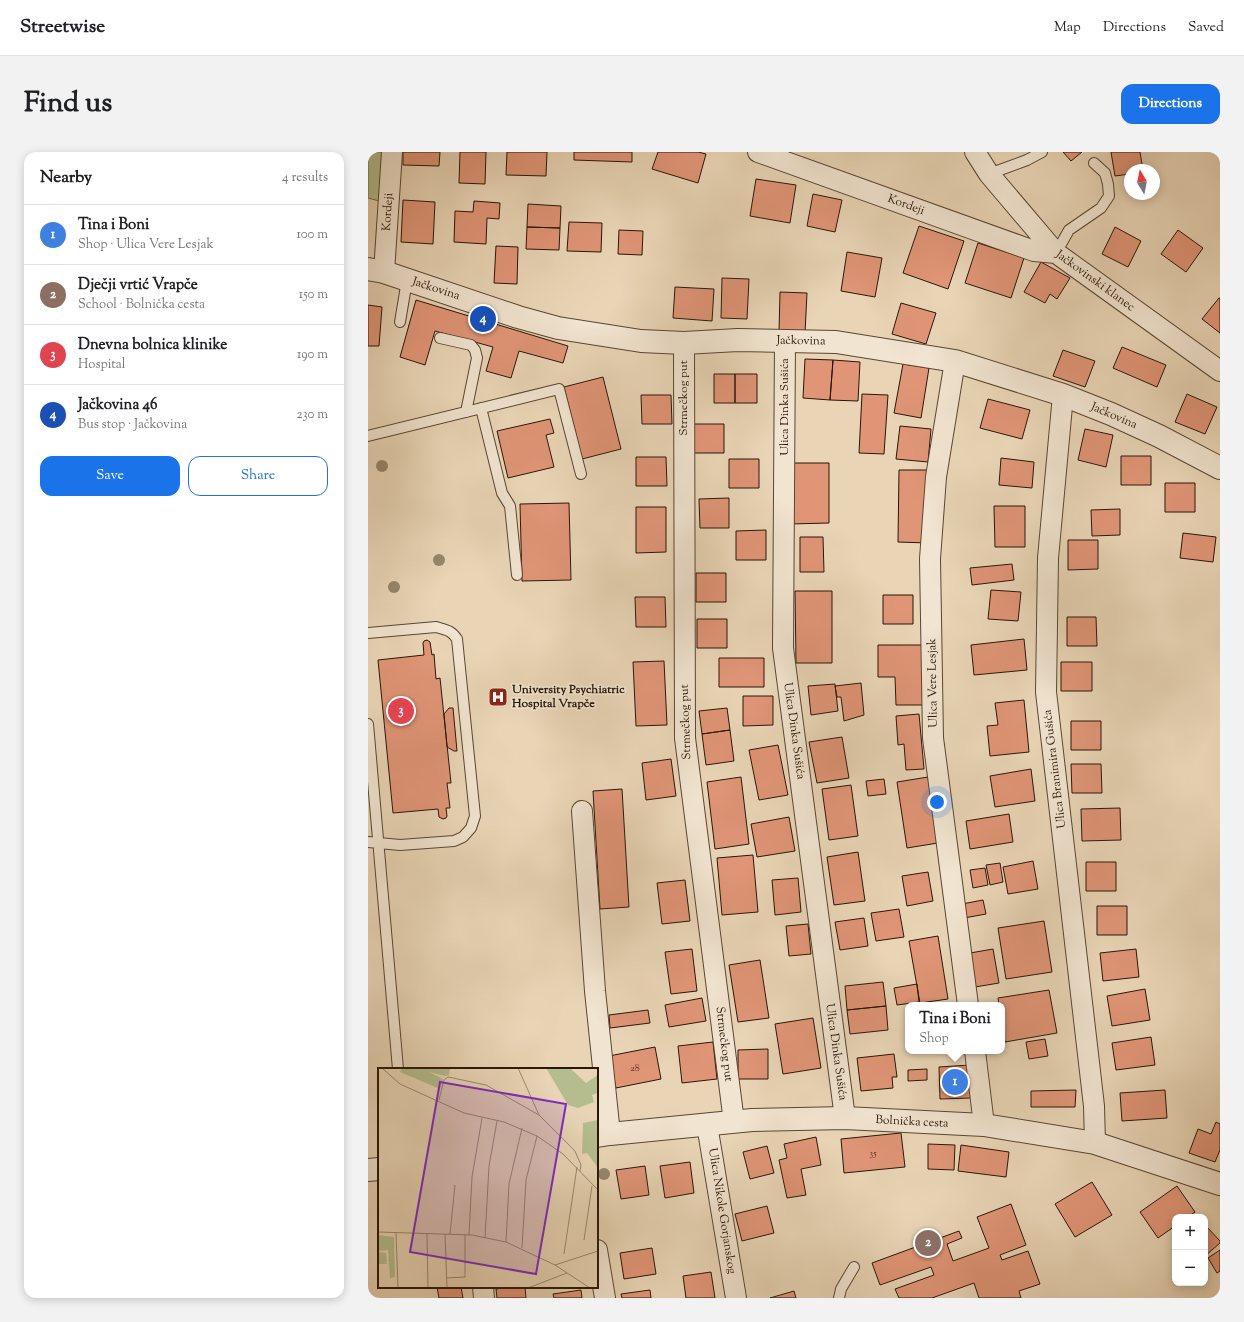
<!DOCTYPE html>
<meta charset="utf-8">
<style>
:root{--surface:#fff;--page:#f2f2f2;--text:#202124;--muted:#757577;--line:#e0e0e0;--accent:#1a73e8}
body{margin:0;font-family:"Sorts Mill Goudy",serif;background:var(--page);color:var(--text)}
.controls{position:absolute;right:12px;bottom:12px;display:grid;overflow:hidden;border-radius:8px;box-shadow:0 2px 10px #0003}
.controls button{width:36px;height:36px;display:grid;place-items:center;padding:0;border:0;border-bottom:1px solid var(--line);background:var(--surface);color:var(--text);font:20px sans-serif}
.compass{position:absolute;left:756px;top:12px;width:36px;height:36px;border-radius:50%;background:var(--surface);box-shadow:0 2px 10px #0003;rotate:350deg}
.you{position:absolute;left:569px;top:650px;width:14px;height:14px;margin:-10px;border:3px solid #fff;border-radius:50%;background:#1a73e8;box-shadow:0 0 0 6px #1a73e833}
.badge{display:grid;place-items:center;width:26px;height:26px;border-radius:50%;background:var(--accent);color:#fff;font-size:13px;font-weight:700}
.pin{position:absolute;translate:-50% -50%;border:2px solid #fff;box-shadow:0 1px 4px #0006}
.popup{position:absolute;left:537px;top:850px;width:100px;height:52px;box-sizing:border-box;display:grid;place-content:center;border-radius:8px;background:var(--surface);filter:drop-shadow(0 1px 3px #0005);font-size:13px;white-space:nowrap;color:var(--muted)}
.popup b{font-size:15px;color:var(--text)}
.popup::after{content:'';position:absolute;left:50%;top:100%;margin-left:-8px;border:8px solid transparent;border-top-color:var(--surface)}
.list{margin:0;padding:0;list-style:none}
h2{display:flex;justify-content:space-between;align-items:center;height:52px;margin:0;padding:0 16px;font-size:17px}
h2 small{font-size:13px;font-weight:400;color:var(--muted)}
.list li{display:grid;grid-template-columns:26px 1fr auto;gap:12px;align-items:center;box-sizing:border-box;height:60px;padding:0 16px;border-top:1px solid var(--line)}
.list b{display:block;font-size:15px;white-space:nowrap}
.list p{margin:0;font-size:13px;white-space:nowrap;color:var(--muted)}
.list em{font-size:13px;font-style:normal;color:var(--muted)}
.actions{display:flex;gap:8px;padding:12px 16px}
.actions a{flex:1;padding:9px 0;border:1px solid var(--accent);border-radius:12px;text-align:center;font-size:14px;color:var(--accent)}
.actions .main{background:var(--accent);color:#fff}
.map{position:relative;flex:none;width:852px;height:1146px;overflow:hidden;border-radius:12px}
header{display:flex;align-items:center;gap:24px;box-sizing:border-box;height:56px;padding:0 20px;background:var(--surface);border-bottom:1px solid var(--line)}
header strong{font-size:19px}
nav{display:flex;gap:22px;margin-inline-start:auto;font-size:14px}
.intro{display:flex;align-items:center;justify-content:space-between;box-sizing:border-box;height:96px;padding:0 24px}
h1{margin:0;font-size:28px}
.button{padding:10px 18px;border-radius:12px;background:var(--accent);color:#fff;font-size:14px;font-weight:700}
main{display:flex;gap:24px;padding:0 24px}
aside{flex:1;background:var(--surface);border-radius:12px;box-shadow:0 2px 10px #0003}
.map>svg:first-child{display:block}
</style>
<header>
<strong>Streetwise</strong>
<nav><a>Map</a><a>Directions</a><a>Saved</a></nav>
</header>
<div class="intro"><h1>Find us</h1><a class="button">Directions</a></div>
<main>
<aside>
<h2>Nearby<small>4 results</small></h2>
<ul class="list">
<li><span class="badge" style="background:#3f7fe0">1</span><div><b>Tina i Boni</b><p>Shop · Ulica Vere Lesjak</p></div><em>100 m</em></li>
<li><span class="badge" style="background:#8d6e63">2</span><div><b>Dječji vrtić Vrapče</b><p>School · Bolnička cesta</p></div><em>150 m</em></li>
<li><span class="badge" style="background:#e0444e">3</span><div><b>Dnevna bolnica klinike</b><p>Hospital</p></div><em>190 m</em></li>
<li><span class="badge" style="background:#1a4fb4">4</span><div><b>Jačkovina 46</b><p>Bus stop · Jačkovina</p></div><em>230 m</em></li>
</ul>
<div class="actions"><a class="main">Save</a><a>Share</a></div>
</aside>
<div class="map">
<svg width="852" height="1146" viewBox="0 0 852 1146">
<rect width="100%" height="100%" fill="#e9d5b6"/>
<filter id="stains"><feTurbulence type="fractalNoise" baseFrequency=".005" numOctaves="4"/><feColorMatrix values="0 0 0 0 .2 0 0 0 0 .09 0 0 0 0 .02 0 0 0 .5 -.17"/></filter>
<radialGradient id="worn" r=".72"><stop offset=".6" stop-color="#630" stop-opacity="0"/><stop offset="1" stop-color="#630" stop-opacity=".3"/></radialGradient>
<path fill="#b5bd8f" stroke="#6f6a4b" d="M0,0H14L11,49L0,46Z"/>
<path fill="#e09577" stroke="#291607" d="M35,0H72L71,14L35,13Z
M92,0H118L117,32L91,31Z
M139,0H179L178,24L138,23Z
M206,0H264V10L206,8Z
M290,0H330L338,2L330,31L284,17Z
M695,0H714L703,9Z
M743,0H772L775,18H762V22L747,24Z
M388,27L428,33L422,71L382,64Z
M445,42L474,48L467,80L439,74Z
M35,48L67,50L65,92L33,90Z
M106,49L132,51L131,67L119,66L118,92L86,90L87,59L105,60Z
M160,52L193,54L192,76L159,75Z
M201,70L234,71L233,100L199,99Z
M551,74L596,89L580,137L535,121Z
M159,75L192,76L191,98L158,97Z
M747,75L773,89L760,115L734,102Z
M251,78L275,79L274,103L250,102Z
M810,78L835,96L818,120L793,102Z
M610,91L656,106L643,146L597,131Z
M128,94L150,95L149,132L126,131Z
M479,100L514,106L507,145L473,139Z
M673,110L702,126L689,147L682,142L677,151L656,140Z
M354,126L381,127L379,167L353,166Z
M307,135L346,137L344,169L305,166Z
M412,140L439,141L437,181L411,180Z
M851,146H852V181L834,167Z
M48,148L200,194L195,211L151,199L143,226L118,219L125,195L67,179L57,213L32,205Z
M533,151L568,161L558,192L524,182Z
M0,153L14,155L11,194H0Z
M754,195L798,213L789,235L745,216Z
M695,198L727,209L717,235L685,224Z
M437,207L465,208L462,248L435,246Z
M465,208L492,210L490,249L462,248Z
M535,212L561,216L553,266L526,261Z
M346,222H367V251H346Z
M367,222H389V251H367Z
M235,225L253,297L214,307L196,235Z
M494,242L520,243L516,302L491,301Z
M819,242L849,255L837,282L807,270Z
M273,243H303L304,272H274Z
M620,247L662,258L654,287L612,276Z
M182,267L186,281L178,283L186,315L140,326L129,279Z
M326,272H356V301H326Z
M532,274L563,277L560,310L528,307Z
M717,277L745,283L738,315L710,308Z
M753,304H783V333H753Z
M268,305H298L299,334H268Z
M633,306L666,310L664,336L631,333Z
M361,307H391V336H361Z
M422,311H461V371L422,372Z
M531,318H561L560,391L530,390Z
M797,331H827V360H797Z
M361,346V376H332L331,347Z
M201,351L203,428L154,429L152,352Z
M626,354H657V395H627Z
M268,355H298V400L268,401Z
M752,357V383L724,384L723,358Z
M398,378V408H368V379Z
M815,381L848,385L845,410L812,406Z
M432,385H455L456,420H432Z
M700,388H730V417L700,418Z
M644,412L646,428L604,433L602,416Z
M328,421H358V450H328Z
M623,438L653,440L650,469L620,467Z
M427,439H464V511H428Z
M515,443H545V472H515Z
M267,445H297L298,475H268Z
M699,465H728L729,494H699Z
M329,467H359V496H329Z
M656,487L659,518L606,523L603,493Z
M59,488L62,490L64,503L66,502L68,527L72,526L83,631H79L82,656H78L79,664L78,666L75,667L71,665L70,657L25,661L10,508L56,503L55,491L56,489Z
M510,493H557V553H528L527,525H510Z
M351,506H396V535H351Z
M296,509L299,573L268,574L265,510Z
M693,510H724V539H693Z
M493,531L496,563L476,569L473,545H469L467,534Z
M467,532L470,559L443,563L440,534Z
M375,544H405V573L375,574Z
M656,548L661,600L622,604L619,574L630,573L627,551Z
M81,556H85L89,599H86L79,595L76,562Z
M359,556L362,578L334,582L331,559Z
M551,562L556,617L538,618L536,592L530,593L528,564Z
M703,569H733V598H703Z
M362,578L366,609L338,613L334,582Z
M474,585L481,626L449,631L441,590Z
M410,593L420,643L391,648L381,598Z
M303,607L308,644L278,648L274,611Z
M703,612H733L734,641H704Z
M663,617L667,649L627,655L622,624Z
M373,625L381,692L347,697L339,630Z
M560,625L570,691L539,696L529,630Z
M516,627L518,642L500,644L498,629Z
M483,633L490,684L461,688L454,637Z
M254,637L261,755L232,757L225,639Z
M752,656L753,688L714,689L713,657Z
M641,662L645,690L602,697L598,669Z
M421,665L427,699L389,705L383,672Z
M490,700L497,749L466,753L459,705Z
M385,703L390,760L354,763L349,706Z
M665,709L670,737L640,742L635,715Z
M718,710H748V739H718Z
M632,711L635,730L622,733L618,713Z
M617,716L620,733L605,736L602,718Z
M560,720L565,749L539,754L534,724Z
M430,726L433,760L407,763L404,728Z
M317,728L322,769L294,772L289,731Z
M615,748L618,762L596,766L594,752Z
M729,754H759V783H729Z
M531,757L536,785L508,789L503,761Z
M496,766L500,794L472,798L467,770Z
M676,769L684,820L638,827L630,776Z
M440,772L443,802L421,804L418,774Z
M570,784L580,847L552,851L541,789Z
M324,797L329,839L303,842L297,800Z
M625,797L631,831L607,835L602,801Z
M768,797L771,825L735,829L732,801Z
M392,808L401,866L370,870L361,813Z
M515,830L518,854L479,858L477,834Z
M549,832L551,850L529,853L526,836Z
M777,837L782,868L744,874L739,844Z
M681,838L689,881L637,890L634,871V853H631L630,846Z
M334,846L338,869L301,875L297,853Z
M518,854L520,878L482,882L479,858Z
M280,858L282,871L242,876L241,863Z
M445,866L453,916L415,922L407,872Z
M783,885L787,913L748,918L744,891Z
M677,887L680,904L661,907L658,890Z
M345,890L349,927L314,931L310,894Z
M287,895L293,927L248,936L241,904Z
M400,897V927H370V898Z
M526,902L529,925H524L525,936L493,939L489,906Z
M602,913L603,946L572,947L571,915Z
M559,917V928L540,929V918Z
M708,938L707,955H663V939Z
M797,938L799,966L754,969L752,941Z
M848,970L852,972V998L847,1010L821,1001L830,977L843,982Z
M533,981L537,1015L476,1021L473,987Z
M448,985L453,1013L433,1017L438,1043L419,1046L411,1008L419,1006L416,992Z
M560,992L587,993L586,1018L560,1017Z
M593,993L641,1000L638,1025L590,1019Z
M399,994L406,1021L382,1027L375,1000Z
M322,1010L326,1041L297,1046L292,1014Z
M277,1014L281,1043L253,1047L248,1018Z
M724,1030L744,1063L707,1085L687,1052Z
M809,1034L827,1060L820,1065H807V1074L790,1086L772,1060Z
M643,1052L658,1093L632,1103L634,1108L660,1099L672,1132L651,1139L653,1146H611L606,1131L564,1146H531L527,1137L566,1123L563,1115L512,1133L504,1111L591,1079L594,1086L579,1092L585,1109L621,1096L609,1065Z
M399,1054L406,1081L374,1089L367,1062Z
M837,1073L852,1089V1091L837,1104Z
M284,1096L288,1122L256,1127L252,1101Z
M852,1098V1119L849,1121L840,1106Z
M343,1120L347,1146H318L315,1124Z
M69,1135H93L95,1146H71Z
M141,1135H157L158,1146H129L128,1137Z
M213,1138L214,1146H186L185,1142Z
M282,1138L283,1146H254L253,1142Z
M426,1139L428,1146H402Z"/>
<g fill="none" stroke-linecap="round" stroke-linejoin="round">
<g stroke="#594633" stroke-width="12">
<path id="service" d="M621,22L659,8L674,0
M688,101L701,78L733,56L741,44L740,32L737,21L726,11
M32,170L39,128
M72,186L103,193L107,198L109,206L98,260
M113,256L134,341L142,354L149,423
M0,284L191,237L213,322
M0,481L68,475C78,478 83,478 89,487L107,664L103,676L95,685L86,689L32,693L0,690
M0,572L30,917
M471,1146L473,1137L486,1115"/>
</g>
<g stroke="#594633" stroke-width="22">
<path id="minor" d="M390,0L666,99L688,101
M607,0L621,22L688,101L852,219
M16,120L24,0
M417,188L415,496L477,966
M316,191L317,586L366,970
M587,209L568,325L562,407L565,586L600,853
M695,243L680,406L678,540L726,954L727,991
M214,659L227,839L242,982
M607,899L616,973
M339,973L368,1146
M229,1098L237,1146
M115,1135L116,1146"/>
</g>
<g stroke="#594633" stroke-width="24">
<path id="tertiary" d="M0,117L16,120L150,165L190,176L273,189L316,191L370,188L468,190L587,209L695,243L743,262L791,284L852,316
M229,984L242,982L384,968L477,966L616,973L727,991L852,1032
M0,1018L11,1017"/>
</g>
<use href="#service" stroke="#f1e4d0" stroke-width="10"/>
<use href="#minor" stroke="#f1e4d0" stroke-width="20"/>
<use href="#tertiary" stroke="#f1e4d0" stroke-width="22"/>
</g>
<g fill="#96876c">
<circle cx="14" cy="314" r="6"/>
<circle cx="71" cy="408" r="6"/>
<circle cx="26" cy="435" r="6"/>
<circle cx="236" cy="1022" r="6"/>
</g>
<defs>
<g id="hospital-square" transform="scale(1)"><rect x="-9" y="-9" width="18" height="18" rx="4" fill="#8f2418" stroke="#f1e4d0"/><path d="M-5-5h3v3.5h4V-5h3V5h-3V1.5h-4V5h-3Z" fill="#fff"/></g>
</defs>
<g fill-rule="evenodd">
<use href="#hospital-square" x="130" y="545"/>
</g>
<g text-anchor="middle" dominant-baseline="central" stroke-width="3.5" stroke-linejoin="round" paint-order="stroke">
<g font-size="10" fill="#573623">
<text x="267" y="916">28</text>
<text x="505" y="1001">35</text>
</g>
<g font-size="12" fill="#291607" stroke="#f1e4d0">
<text transform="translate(538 53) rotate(20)">Kordeji</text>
<text transform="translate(20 60) rotate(-86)">Kordeji</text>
<text transform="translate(727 129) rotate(36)">Jačkovinski klanec</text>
<text transform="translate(68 137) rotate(18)">Jačkovina</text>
<text transform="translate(433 189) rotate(1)">Jačkovina</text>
<text transform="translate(316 246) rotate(-90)">Strmečkog put</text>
<text transform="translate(417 255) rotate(-90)">Ulica Dinka Sušića</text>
<text transform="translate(746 264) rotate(23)">Jačkovina</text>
<text transform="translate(565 531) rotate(-91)">Ulica Vere Lesjak</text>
<text transform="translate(318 570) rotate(-92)">Strmečkog put</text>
<text transform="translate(426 579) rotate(82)">Ulica Dinka Sušića</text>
<text transform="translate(687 617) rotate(-97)">Ulica Branimira Gušića</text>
<text transform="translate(356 892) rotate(83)">Strmečkog put</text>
<text transform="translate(468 900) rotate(82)">Ulica Dinka Sušića</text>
<text transform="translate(544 970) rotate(3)">Bolnička cesta</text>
<text transform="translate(354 1059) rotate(81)">Ulica Nikole Gorjanskog</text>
</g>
<g font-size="12" font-weight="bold" fill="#291607" stroke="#f1e4d0" text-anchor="start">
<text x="144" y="538">University Psychiatric<tspan x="144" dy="14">Hospital Vrapče</tspan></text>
</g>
</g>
<g transform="translate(10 916)">
<rect width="220" height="220" fill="#e9d5b6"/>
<path d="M24,0H72L71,7L67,8L51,4L65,11L62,21L22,4ZM168,0H192L208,15L220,7V25L214,27L216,34L200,40L190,37ZM220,52V100L209,85L204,86L205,55ZM0,167L16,169L17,209L12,210L10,182L0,183ZM0,184L8,185L9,194H7L10,196H0Z" fill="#b5bd8f"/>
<path fill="none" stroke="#9c8970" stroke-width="1" d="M4,0L22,16L86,45L126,54L159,68L185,86L220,122M140,0L161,47L197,83L203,97L202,103M61,32L66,12L70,9L108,17L161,47M0,164L94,167L128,174L177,197L212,220M18,164L20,220M49,166L50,220M67,166L69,220M72,166L77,117M91,167L94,109L104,50M107,170L111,98L119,53M206,172L214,118M128,174L131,116L144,60M144,180L148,112L159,68M186,186L199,99M177,197L220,183M68,210L87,209V167M150,220L189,205"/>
<path fill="#7b2cbf" fill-opacity="0.15" stroke="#7b2cbf" stroke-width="2" d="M62,14L188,36L158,206L32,184Z"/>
<rect width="220" height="220" fill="none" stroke="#291607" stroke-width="2"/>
</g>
<rect width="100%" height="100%" filter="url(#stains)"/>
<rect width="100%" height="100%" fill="url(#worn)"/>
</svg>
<div class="controls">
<button>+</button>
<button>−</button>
</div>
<svg class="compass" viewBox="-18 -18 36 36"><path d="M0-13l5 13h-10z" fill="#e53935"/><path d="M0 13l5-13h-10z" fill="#757577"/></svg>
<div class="you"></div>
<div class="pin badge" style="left:587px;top:930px;background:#3f7fe0">1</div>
<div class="popup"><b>Tina i Boni</b>Shop</div>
<div class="pin badge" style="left:560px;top:1091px;background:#8d6e63">2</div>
<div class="pin badge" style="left:33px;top:559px;background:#e0444e">3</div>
<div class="pin badge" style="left:115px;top:167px;background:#1a4fb4">4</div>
</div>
</main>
